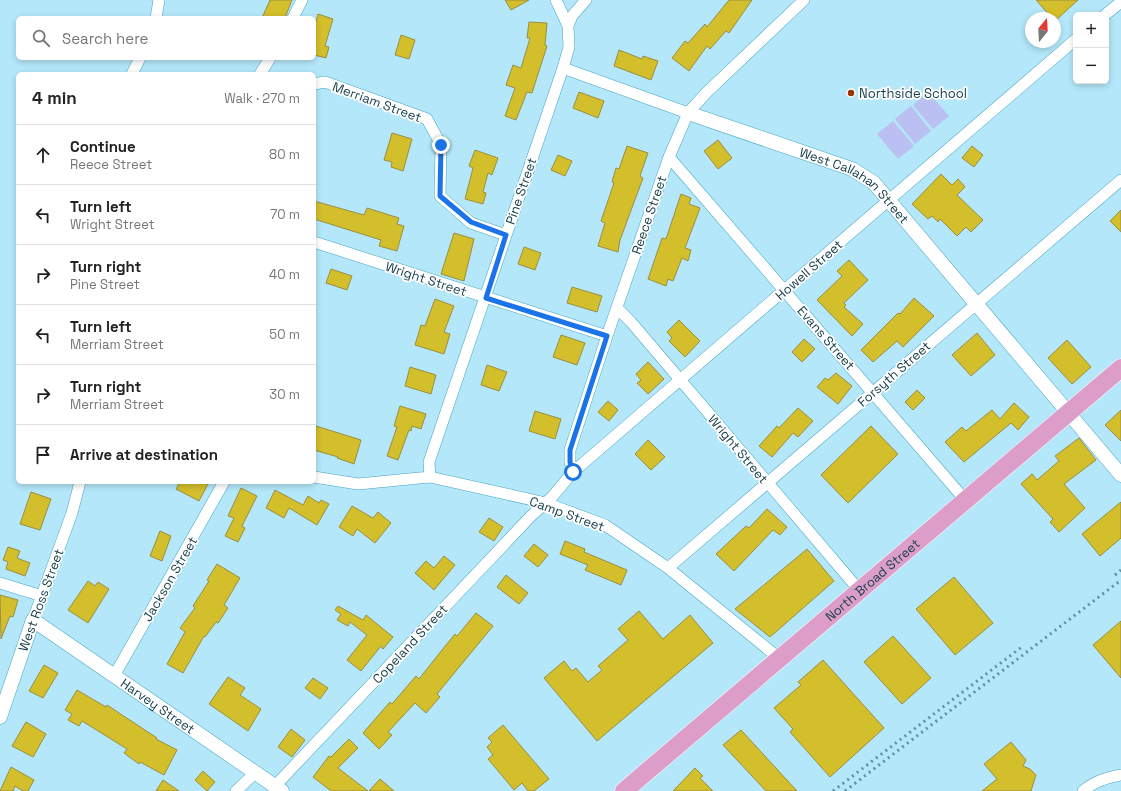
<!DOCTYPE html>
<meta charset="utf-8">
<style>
:root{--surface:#fff;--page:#f6f6f6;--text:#222;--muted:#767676;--line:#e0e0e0}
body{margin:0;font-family:"Space Grotesk",sans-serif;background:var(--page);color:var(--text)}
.controls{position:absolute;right:12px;top:12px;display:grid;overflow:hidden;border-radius:6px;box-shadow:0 2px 6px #0003}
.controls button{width:36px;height:36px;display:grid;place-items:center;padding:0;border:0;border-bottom:1px solid var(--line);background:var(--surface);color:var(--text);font:20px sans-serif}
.compass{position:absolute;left:1025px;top:12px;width:36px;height:36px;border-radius:50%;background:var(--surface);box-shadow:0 2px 6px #0003;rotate:18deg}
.stop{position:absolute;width:12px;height:12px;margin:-9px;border:3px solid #1a73e8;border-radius:50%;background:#fff}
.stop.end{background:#1a73e8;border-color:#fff;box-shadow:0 1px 4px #0008}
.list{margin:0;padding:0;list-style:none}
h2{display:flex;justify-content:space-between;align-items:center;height:52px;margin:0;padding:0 16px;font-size:17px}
h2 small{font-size:13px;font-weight:400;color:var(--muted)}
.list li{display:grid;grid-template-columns:26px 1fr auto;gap:12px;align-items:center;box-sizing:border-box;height:60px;padding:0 16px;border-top:1px solid var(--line)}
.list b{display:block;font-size:15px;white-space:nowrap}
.list p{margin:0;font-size:13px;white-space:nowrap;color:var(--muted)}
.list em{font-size:13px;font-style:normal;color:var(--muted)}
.icon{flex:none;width:22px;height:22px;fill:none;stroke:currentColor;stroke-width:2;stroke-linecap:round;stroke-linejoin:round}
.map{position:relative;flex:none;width:1121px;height:791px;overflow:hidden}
.search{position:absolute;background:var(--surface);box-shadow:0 2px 6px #0003;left:16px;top:16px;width:300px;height:44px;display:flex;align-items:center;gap:10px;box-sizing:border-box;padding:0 14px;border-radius:6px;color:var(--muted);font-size:15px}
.panel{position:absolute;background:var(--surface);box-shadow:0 2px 6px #0003;left:16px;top:72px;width:300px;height:412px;border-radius:6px}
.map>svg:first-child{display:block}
</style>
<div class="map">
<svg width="1121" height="791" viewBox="0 0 1121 791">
<rect width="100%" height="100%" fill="#b3e7f9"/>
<path fill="#bbc0f2" d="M928,92L949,116L933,129L913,105Z
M911,106L931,131L915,144L895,119Z
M893,121L914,146L898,159L877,134Z"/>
<path fill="#d3be2b" stroke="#9a8e42" d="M270,0H292L285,18H262Z
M505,0H529L511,10Z
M729,0H752L729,33L726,31L710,49L707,46L689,71L672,58L685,41L688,43L705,24L707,27Z
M1036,0H1078L1055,21V18H1052Z
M318,14L333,19L325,46L329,47L326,58L314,55V29Z
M529,22L547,23L545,45L547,46L532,93L527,92L516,120L505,116L515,88L506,85L513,65L521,68L530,38H527Z
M401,35L415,40L409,59L395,55Z
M619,50L642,59L643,56L658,61L651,80L614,66Z
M579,92L604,101L598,118L573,108Z
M392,133L412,139L403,171L391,167L392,162L384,160Z
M718,140L732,158L718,169L704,151Z
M627,146L648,153L640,176L643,178L620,240L618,252L598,246L605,223L601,221L614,183L612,182L616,168L619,169Z
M972,146L983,155L974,167L962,158Z
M475,150L498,158L492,175L488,173L483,192L486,193L483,204L465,199L473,168L469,166Z
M558,155L572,161L565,176L551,170Z
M941,174L952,185L958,179L965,187L957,195L983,220L971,232L966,227L957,236L940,219L938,222L932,216L928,219L912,204Z
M681,194L691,198L689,204L700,208L685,248L691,250L688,261L682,258L673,281L668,279L666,286L648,279L662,238L666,239Z
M314,201L364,215L367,208L399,218L397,224L404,226L397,251L379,246L381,240L314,219Z
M1121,210V232L1110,221Z
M454,233L474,239L464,281L441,274Z
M524,247L541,253L535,270L518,264Z
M849,260L868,280L844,303L846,305L844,307L863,324L852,336L817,300L842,276L837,271Z
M331,269L352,276L347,290L326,283Z
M572,287L602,296L597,312L567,303Z
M914,298L934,316L903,347L897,341L873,362L861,350L898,313L900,314Z
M435,299L454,306L444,332L450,334L444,354L415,345L421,325L425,326Z
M679,320L700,341L685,357L669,341L672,338L667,332Z
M977,333L995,355L971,376L952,355Z
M561,335L585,343L577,365L553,357Z
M804,339L815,349L802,362L792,352Z
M1067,340L1091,367L1072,384L1048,358Z
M648,362L664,379L648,394L637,383L641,380L636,374Z
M487,365L507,372L499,391L481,385Z
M410,367L436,375L431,394L405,386Z
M836,373L852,386L838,404L817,387L825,378L828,380Z
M917,390L925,398L913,410L905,402Z
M608,401L618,410L609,421L598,412Z
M1014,403L1029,417L1018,430L1011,423L964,462L945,442L962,427L966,431L992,410L1000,419Z
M400,406L426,414L421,429L412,426L411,431L409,430L398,460L387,456L397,427L394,426Z
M798,408L813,421L798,437L793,433L772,457L759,446L777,426L779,428Z
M1121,410V441L1105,425Z
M535,411L561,419L555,439L529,431Z
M316,426L361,440L354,464L337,458L338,457L314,450Z
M871,426L898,454L848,503L821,475Z
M1079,438L1096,460L1064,484L1085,508L1059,532L1050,522L1053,519L1021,484L1032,474L1037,480L1059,461L1055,456Z
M648,440L665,457L651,470L635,454Z
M180,482H209L199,501L176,489Z
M241,488L257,496L242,526L245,528L238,542L225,536L234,518L228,516Z
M275,490L303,505L308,496L319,503L321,500L329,504L317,525L289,508L284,518L266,508Z
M31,492L51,499L40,530L20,524Z
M1121,502V538L1100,556L1082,534Z
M352,506L373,518L378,512L391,523L375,543L357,529L353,536L339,527Z
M767,509L787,527L780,535L773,530L734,571L716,554L746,526L749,528Z
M489,518L503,527L494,541L479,532Z
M160,531L171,536L162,561L150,556Z
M565,541L585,549L584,552L627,570L621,585L585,570L588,565L560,554Z
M534,544L548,555L538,567L524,556Z
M8,547L20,551L17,558L30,563L25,576L6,569L8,562L3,560Z
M807,549L834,581L770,637L735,609Z
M444,556L455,565L434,590L415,573L426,561L434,568Z
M217,564L240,578L224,605L228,608L218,623L216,622L205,637L204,636L183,673L167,664L185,632L180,628L195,608L193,606L209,581L207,580Z
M506,575L528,593L519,604L497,587Z
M954,577L993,623L955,655L916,609Z
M88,581L95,586L98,582L109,589L88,623L68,610Z
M0,595L18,600L13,617L10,616L1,639Z
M338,606L363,620L366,615L393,637L383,649L381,646L361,671L347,660L367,635L350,622L348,626L337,620L341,614L335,610Z
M639,611L663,639L690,615L713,643L597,741L544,678L564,661L572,671L576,668L588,682L602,670L598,666L628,640L618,629Z
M476,613L493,626L437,694L440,697L426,713L415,703L388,732L392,735L379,749L363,733L390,702L392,704L416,676L419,679L446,645L455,634L457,636Z
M1121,621V678L1093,645Z
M893,636L931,678L902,704L864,662Z
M823,660L884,728L830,777L790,732L793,729L774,708L801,685L798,682Z
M44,665L58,673L43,698L29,691Z
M228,677L245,688L240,695L261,709L248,731L209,704Z
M313,678L328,688L320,699L305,688Z
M77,690L106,707L107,705L157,738L156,739L177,750L164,775L140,762L139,764L124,753L127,749L82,721L79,726L68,720L72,714L65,710Z
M26,722L46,734L33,757L12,746Z
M503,725L549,779L534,791H528L522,783L514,790L488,759L493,755L487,747L492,742L488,738Z
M291,729L305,740L292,757L278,747Z
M741,730L797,791H766L723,745Z
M349,739L358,748L338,768L368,791H331L313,777L329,756L331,757Z
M1011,742L1026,760L1023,766L1030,769L1036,775L1031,791H982L997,779L984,764Z
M11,767L34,780L28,791H23L15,786L13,791H0Z
M695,768L703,776L700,778L713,791H673Z
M203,771L215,782L207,791L195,780Z
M380,779L394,791H369Z
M163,780L179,791H156Z"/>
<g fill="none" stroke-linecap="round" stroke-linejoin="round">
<g stroke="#46a6c2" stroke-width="12">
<path id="minor" d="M556,0L568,26
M1105,15L1121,2
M156,18L159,0
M293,18L302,0
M563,68L688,113
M132,74L140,58
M260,74L270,58
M314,84L325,82L427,119L441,145L440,196L471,223L506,235
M669,157L966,501
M314,242L607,336
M617,308L631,322L859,590
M573,472L570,462V450L607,336L669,157L688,113L706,93L804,0
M314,477L358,484L430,477L546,503L605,525L668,568L780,659
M430,477L429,462L563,68L569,47L568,26L572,16L586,0
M668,568L1121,180
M0,583L42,596
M33,620L72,513L80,482
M114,676L224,482
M275,786L531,516L552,497L573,472L1076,39
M236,791L255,773
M1083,791C1095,781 1106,778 1121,775"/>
</g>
<g stroke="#46a6c2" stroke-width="15">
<g id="tertiary">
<path id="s1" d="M688,113L852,169L874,183L1121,475"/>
<path id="s2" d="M0,717L33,620L282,791"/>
</g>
</g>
<g stroke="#fff" stroke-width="19">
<g id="primary">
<path id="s3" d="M624,791L1121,368"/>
</g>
</g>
<use href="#minor" stroke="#fff" stroke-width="11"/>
<use href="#tertiary" stroke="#fff" stroke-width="14"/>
<use href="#primary" stroke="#dc9ec9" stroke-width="18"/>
<path stroke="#62909f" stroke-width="3" stroke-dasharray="2 4" stroke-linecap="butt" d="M1115,575L1121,570
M833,791L1023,646
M845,791L1121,580"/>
</g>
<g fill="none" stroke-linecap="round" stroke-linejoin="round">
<path stroke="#1a73e8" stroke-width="5" d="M441,145L440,196L471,222L506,235L486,298L607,336L570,450V462L573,472"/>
</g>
<circle fill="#983401" stroke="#fff" stroke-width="1.5" cx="851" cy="93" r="4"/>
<g text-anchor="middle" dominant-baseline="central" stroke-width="3.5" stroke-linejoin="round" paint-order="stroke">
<g font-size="13" fill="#143d49" stroke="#fff" text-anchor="start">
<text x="859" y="93">Northside School</text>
</g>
<g font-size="13" fill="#143d49" stroke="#fff">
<text transform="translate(377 102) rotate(20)">Merriam Street</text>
<text stroke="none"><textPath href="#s1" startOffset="184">West Callahan Street</textPath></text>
<text transform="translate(521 191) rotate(-71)">Pine Street</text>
<text transform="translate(649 215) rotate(-71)">Reece Street</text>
<text transform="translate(809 270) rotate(-41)">Howell Street</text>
<text transform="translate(426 279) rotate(18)">Wright Street</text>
<text transform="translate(826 338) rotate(49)">Evans Street</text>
<text transform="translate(894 374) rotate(-41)">Forsyth Street</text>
<text transform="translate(738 449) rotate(50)">Wright Street</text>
<text transform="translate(567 514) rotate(20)">Camp Street</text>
<text transform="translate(170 579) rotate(-60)">Jackson Street</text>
<text stroke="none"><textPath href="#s3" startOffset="326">North Broad Street</textPath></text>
<text transform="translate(41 600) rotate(-70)">West Ross Street</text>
<text transform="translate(410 644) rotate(-47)">Copeland Street</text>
<text stroke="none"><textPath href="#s2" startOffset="254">Harvey Street</textPath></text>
</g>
</g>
</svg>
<div class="controls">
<button>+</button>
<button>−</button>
</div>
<svg class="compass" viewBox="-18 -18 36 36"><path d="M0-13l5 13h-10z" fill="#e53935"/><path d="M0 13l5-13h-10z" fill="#767676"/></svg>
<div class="stop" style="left:573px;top:472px"></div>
<div class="stop end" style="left:441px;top:145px"></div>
<div class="search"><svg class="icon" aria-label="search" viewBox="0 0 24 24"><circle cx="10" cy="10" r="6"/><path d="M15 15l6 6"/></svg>Search here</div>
<section class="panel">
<h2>4 min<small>Walk · 270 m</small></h2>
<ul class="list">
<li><svg class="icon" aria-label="ahead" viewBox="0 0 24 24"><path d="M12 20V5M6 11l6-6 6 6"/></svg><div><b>Continue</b><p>Reece Street</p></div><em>80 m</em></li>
<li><svg class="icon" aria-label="left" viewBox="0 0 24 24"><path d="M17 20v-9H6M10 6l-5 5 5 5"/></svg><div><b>Turn left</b><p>Wright Street</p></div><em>70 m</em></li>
<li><svg class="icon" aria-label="right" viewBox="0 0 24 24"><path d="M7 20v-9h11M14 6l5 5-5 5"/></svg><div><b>Turn right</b><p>Pine Street</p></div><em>40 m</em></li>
<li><svg class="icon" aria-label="left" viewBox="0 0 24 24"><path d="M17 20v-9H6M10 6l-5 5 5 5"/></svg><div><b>Turn left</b><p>Merriam Street</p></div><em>50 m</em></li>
<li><svg class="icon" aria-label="right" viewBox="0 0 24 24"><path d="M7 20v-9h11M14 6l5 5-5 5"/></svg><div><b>Turn right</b><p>Merriam Street</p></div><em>30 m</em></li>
<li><svg class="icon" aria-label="arrive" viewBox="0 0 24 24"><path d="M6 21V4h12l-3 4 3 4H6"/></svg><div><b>Arrive at destination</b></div></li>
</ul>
</section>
</div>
